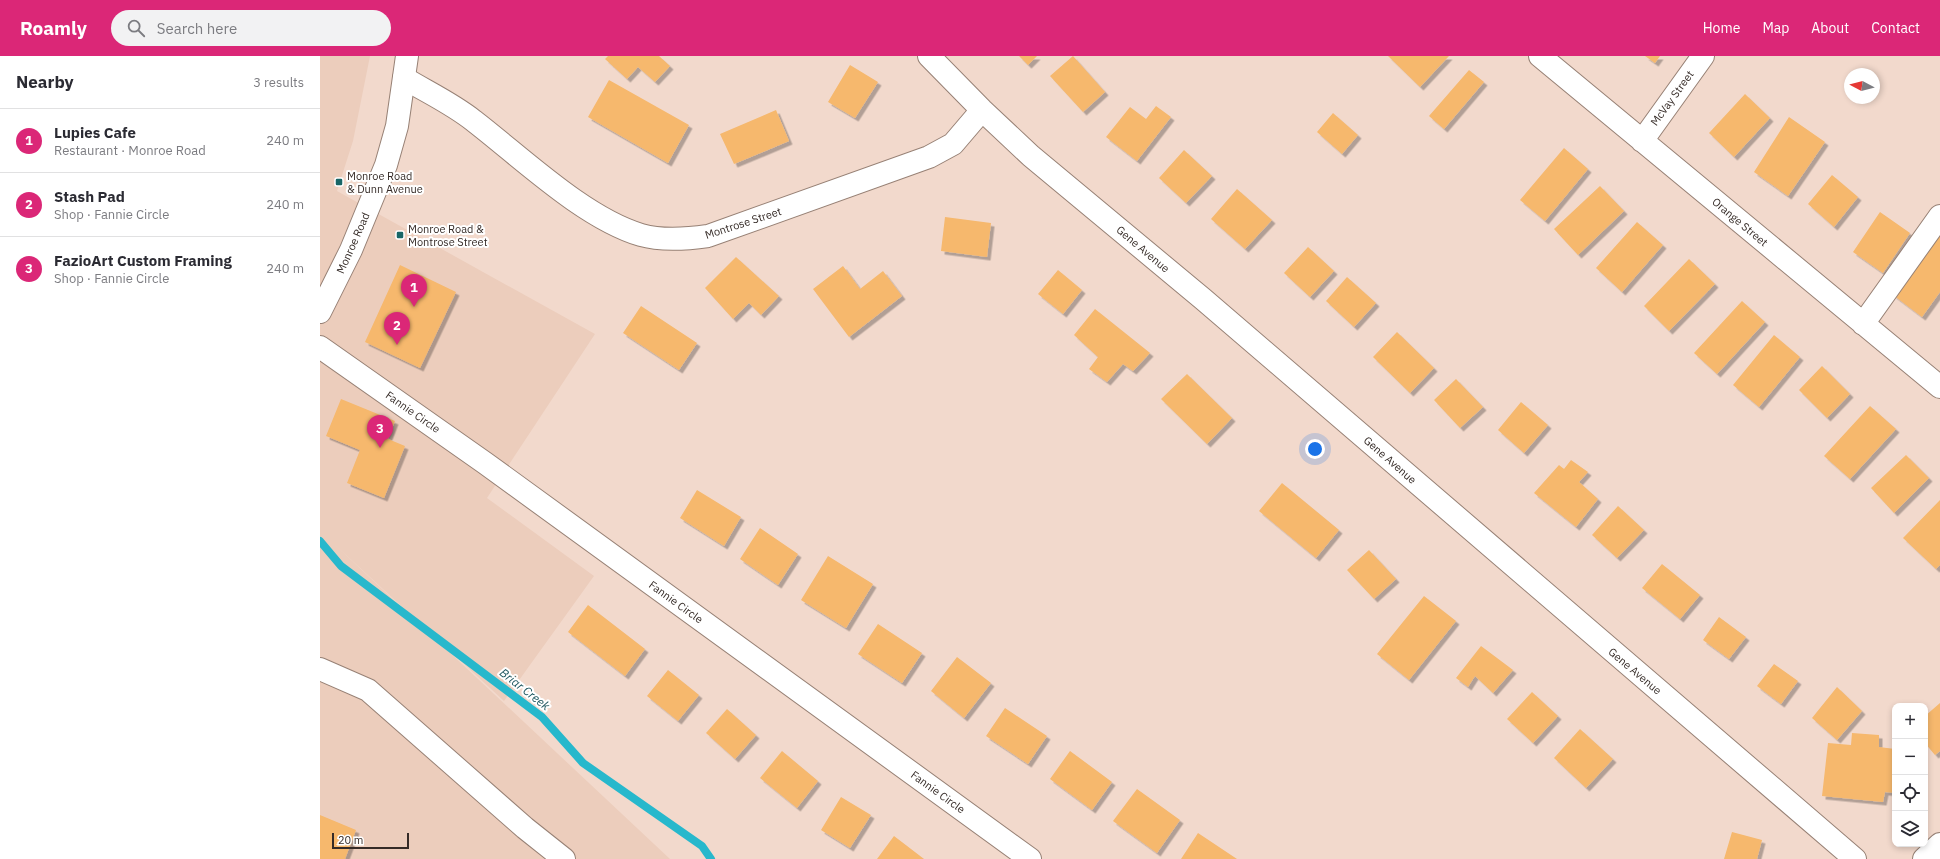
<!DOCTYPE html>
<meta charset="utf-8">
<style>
:root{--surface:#fff;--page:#f2f2f3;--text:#2b2b33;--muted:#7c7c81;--line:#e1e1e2;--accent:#db2777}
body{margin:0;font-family:"IBM Plex Sans",sans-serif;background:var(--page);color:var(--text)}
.controls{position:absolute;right:12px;bottom:12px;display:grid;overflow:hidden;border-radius:8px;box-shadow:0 2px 6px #0003}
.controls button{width:36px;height:36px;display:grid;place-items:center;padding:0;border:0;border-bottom:1px solid var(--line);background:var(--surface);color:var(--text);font:20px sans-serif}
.compass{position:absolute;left:1524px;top:12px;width:36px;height:36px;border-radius:50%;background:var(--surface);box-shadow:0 2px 6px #0003;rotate:277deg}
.scale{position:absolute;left:12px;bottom:10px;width:77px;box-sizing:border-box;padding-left:4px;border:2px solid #352b27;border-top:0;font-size:11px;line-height:14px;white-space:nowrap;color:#352b27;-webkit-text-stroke:3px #fff;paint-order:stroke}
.you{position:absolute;left:995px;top:393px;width:14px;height:14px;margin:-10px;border:3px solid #fff;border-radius:50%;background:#1a73e8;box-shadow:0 0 0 6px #1a73e833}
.badge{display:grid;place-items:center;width:26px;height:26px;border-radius:50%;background:var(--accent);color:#fff;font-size:13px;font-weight:700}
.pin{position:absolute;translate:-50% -33px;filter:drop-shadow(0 1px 2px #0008)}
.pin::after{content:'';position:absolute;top:21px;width:14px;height:12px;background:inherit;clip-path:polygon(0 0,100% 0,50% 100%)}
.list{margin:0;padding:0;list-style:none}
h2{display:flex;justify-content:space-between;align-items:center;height:52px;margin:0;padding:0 16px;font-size:17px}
h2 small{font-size:13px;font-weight:400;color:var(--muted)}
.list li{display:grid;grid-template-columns:26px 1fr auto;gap:12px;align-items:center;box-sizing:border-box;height:64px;padding:0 16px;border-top:1px solid var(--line)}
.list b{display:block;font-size:15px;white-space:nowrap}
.list p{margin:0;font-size:13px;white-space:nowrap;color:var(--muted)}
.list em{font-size:13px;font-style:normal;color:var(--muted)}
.icon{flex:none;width:22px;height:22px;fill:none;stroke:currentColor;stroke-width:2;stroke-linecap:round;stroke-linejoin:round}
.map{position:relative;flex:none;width:1620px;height:803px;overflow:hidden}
header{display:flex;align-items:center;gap:24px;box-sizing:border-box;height:56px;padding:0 20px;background:var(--accent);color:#fff}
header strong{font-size:19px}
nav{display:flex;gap:22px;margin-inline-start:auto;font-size:14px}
.search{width:280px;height:36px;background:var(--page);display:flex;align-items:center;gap:10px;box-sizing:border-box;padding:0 14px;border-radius:22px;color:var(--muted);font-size:15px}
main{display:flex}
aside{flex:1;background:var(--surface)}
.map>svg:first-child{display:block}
</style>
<header>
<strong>Roamly</strong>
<div class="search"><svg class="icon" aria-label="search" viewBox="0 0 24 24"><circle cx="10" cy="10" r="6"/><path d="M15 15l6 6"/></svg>Search here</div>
<nav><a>Home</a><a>Map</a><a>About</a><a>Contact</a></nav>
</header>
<main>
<aside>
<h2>Nearby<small>3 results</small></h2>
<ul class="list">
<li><span class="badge">1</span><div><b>Lupies Cafe</b><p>Restaurant · Monroe Road</p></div><em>240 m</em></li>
<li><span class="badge">2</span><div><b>Stash Pad</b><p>Shop · Fannie Circle</p></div><em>240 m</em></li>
<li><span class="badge">3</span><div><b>FazioArt Custom Framing</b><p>Shop · Fannie Circle</p></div><em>240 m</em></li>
</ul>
</aside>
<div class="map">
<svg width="1620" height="803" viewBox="0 0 1620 803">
<defs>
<filter id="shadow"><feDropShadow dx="3.5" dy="3.5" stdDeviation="0" flood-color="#0004"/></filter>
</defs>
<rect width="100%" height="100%" fill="#f2d9cc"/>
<path fill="#eccdbc" d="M0,0H50L33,85L17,135L275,278L167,442L274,520L184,645L12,486L350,803H0Z"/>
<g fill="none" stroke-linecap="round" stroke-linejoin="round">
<path stroke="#27b8cc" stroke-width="8" d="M0,485L21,510L222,661L263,707L382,790L391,803"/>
</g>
<path fill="#f6b86d" filter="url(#shadow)" d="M288,0H339L350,10L335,26L318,11L307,23L285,3Z
M699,0H717L708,9Z
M753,0L785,36L763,56L730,20Z
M1068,0H1129L1100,31Z
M1325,0H1340L1335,7Z
M530,9L558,26L535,62L508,46Z
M1149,14L1164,26L1124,73L1109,60Z
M289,24L369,69L348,107L268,61Z
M1425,38L1450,62L1414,101L1389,77Z
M836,50L851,61L817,105L786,81L810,51L826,63Z
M456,54L469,85L414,108L400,78Z
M1013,57L1038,79L1022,98L997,76Z
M1469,61L1505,86L1468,140L1434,116Z
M1244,92L1268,113L1225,165L1200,144Z
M864,94L892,120L866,147L839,122Z
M1512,119L1538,141L1514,171L1488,148Z
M1280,130L1304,155L1258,199L1234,173Z
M917,133L952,164L925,193L891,163Z
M1560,156L1590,177L1563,217L1533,196Z
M625,161L671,167L667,201L621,195Z
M1317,166L1343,189L1302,236L1276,212Z
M1620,172V236L1602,261L1573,239Z
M988,191L1014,215L990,241L964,217Z
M416,201L459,240L441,259L429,247L413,263L385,232Z
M1369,203L1395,228L1349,275L1324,250Z
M80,209L136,236L100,312L45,286Z
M523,210L540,233L563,215L582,240L529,281L493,233Z
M738,214L762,234L743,258L718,238Z
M1027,221L1056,247L1034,271L1006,245Z
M1422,245L1445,266L1397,318L1374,297Z
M321,250L377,287L359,314L303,277Z
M775,253L830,297L813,315L803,308L787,326L769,313L778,301L754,279Z
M1077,276L1114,312L1090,337L1053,301Z
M1454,279L1480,301L1439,351L1413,329Z
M1502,310L1530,338L1507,362L1479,334Z
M867,318L912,362L887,388L841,343Z
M1136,323L1163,351L1140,372L1114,344Z
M21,343L75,365L68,383L85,390L64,442L27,427L40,394L6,380Z
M1201,346L1228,369L1204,397L1178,374Z
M1550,350L1576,373L1530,423L1504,400Z
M1586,399L1609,422L1574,457L1551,432Z
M1251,404L1268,416L1259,426L1278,443L1256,471L1214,437L1239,409L1244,413Z
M962,427L1019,474L996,502L939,455Z
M377,434L421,461L404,490L360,462Z
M1620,444V509L1616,513L1583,482Z
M1298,450L1324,474L1297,502L1272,479Z
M440,472L478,498L458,529L420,503Z
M1049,494L1076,523L1054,543L1027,514Z
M508,500L553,528L526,572L481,544Z
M1342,508L1380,539L1360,563L1322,532Z
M1104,540L1136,565L1089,624L1057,598Z
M268,549L325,593L305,620L248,576Z
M1399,561L1426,581L1409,603L1383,584Z
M558,568L602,597L582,627L538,598Z
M1161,590L1193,614L1173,637L1155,620L1148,631L1136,622Z
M637,601L671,627L644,662L611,635Z
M1454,608L1478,625L1461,648L1437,630Z
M348,614L379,639L358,665L327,640Z
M1517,631L1542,655L1517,684L1492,662Z
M1212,636L1238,660L1213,687L1187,663Z
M1620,647V695L1615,699L1605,687V660Z
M685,652L727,680L708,708L666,680Z
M407,653L436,679L415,703L386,677Z
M1260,673L1293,703L1266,732L1234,702Z
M1532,677L1559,679V691L1575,693V737L1565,736L1563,746L1502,740L1508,687L1531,689Z
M462,695L498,725L477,752L440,722Z
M750,695L792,726L772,754L730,723Z
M817,733L860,764L837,797L793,765Z
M521,741L551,759L530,792L501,774Z
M0,759L36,774L25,803H0Z
M1412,776L1442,784L1437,803H1404Z
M878,777L917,803H861Z
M574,780L604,803H557Z"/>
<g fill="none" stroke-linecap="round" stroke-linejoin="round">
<g stroke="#978175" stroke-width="24">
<path id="minor" d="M609,0L662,54L711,100L883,243L1535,803
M1220,0L1620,331
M84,22C107,36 133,48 154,65C202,102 264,162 321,179C342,185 367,183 388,180L609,101L633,88L662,54
M1322,85L1383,0
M1543,268L1620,160
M0,291L165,407L710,803
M0,613L48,634L205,772L244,803
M1604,803L1620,788"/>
</g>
<g stroke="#978175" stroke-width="24">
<path id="major" d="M0,256L31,194L66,109L77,70L87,0"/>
</g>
<use href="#minor" stroke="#fff" stroke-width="22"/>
<use href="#major" stroke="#fff" stroke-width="22"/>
</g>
<g fill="#186667" stroke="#fff" stroke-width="1.5">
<rect x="15" y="122" width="8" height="8" rx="2"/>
<rect x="76" y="175" width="8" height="8" rx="2"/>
</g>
<g text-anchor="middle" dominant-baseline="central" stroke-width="4" stroke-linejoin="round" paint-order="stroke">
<g font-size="11" fill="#352b27" stroke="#fff">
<text transform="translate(1352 42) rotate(-54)">McVay Street</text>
<text transform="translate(1420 166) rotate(40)">Orange Street</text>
<text transform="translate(423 167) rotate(-18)">Montrose Street</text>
<text transform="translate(33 187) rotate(-66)">Monroe Road</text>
<text transform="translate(823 193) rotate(40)">Gene Avenue</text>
<text transform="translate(93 356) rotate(35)">Fannie Circle</text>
<text transform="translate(1070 404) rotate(41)">Gene Avenue</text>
<text transform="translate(356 546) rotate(36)">Fannie Circle</text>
<text transform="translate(1315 615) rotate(40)">Gene Avenue</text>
<text transform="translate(618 736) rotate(36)">Fannie Circle</text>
</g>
<g font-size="11" fill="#352b27" stroke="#fff" text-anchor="start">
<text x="27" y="120">Monroe Road<tspan x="27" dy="13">&amp; Dunn Avenue</tspan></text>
<text x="88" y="173">Monroe Road &amp;<tspan x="88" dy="13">Montrose Street</tspan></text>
</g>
<g font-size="12" font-style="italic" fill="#1e565f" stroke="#fff">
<text transform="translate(205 633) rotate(38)">Briar Creek</text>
</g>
</g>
</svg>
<div class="controls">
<button>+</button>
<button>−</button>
<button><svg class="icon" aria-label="locate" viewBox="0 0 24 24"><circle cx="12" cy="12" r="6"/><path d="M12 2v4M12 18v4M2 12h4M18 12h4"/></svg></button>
<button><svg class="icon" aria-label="layers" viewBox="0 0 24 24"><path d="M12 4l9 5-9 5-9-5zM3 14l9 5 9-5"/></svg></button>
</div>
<svg class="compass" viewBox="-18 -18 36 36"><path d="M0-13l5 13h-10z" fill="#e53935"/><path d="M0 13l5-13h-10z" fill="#7c7c81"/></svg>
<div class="scale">20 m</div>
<div class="you"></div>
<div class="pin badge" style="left:94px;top:251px">1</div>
<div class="pin badge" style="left:77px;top:289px">2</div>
<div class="pin badge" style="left:60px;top:392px">3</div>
</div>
</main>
